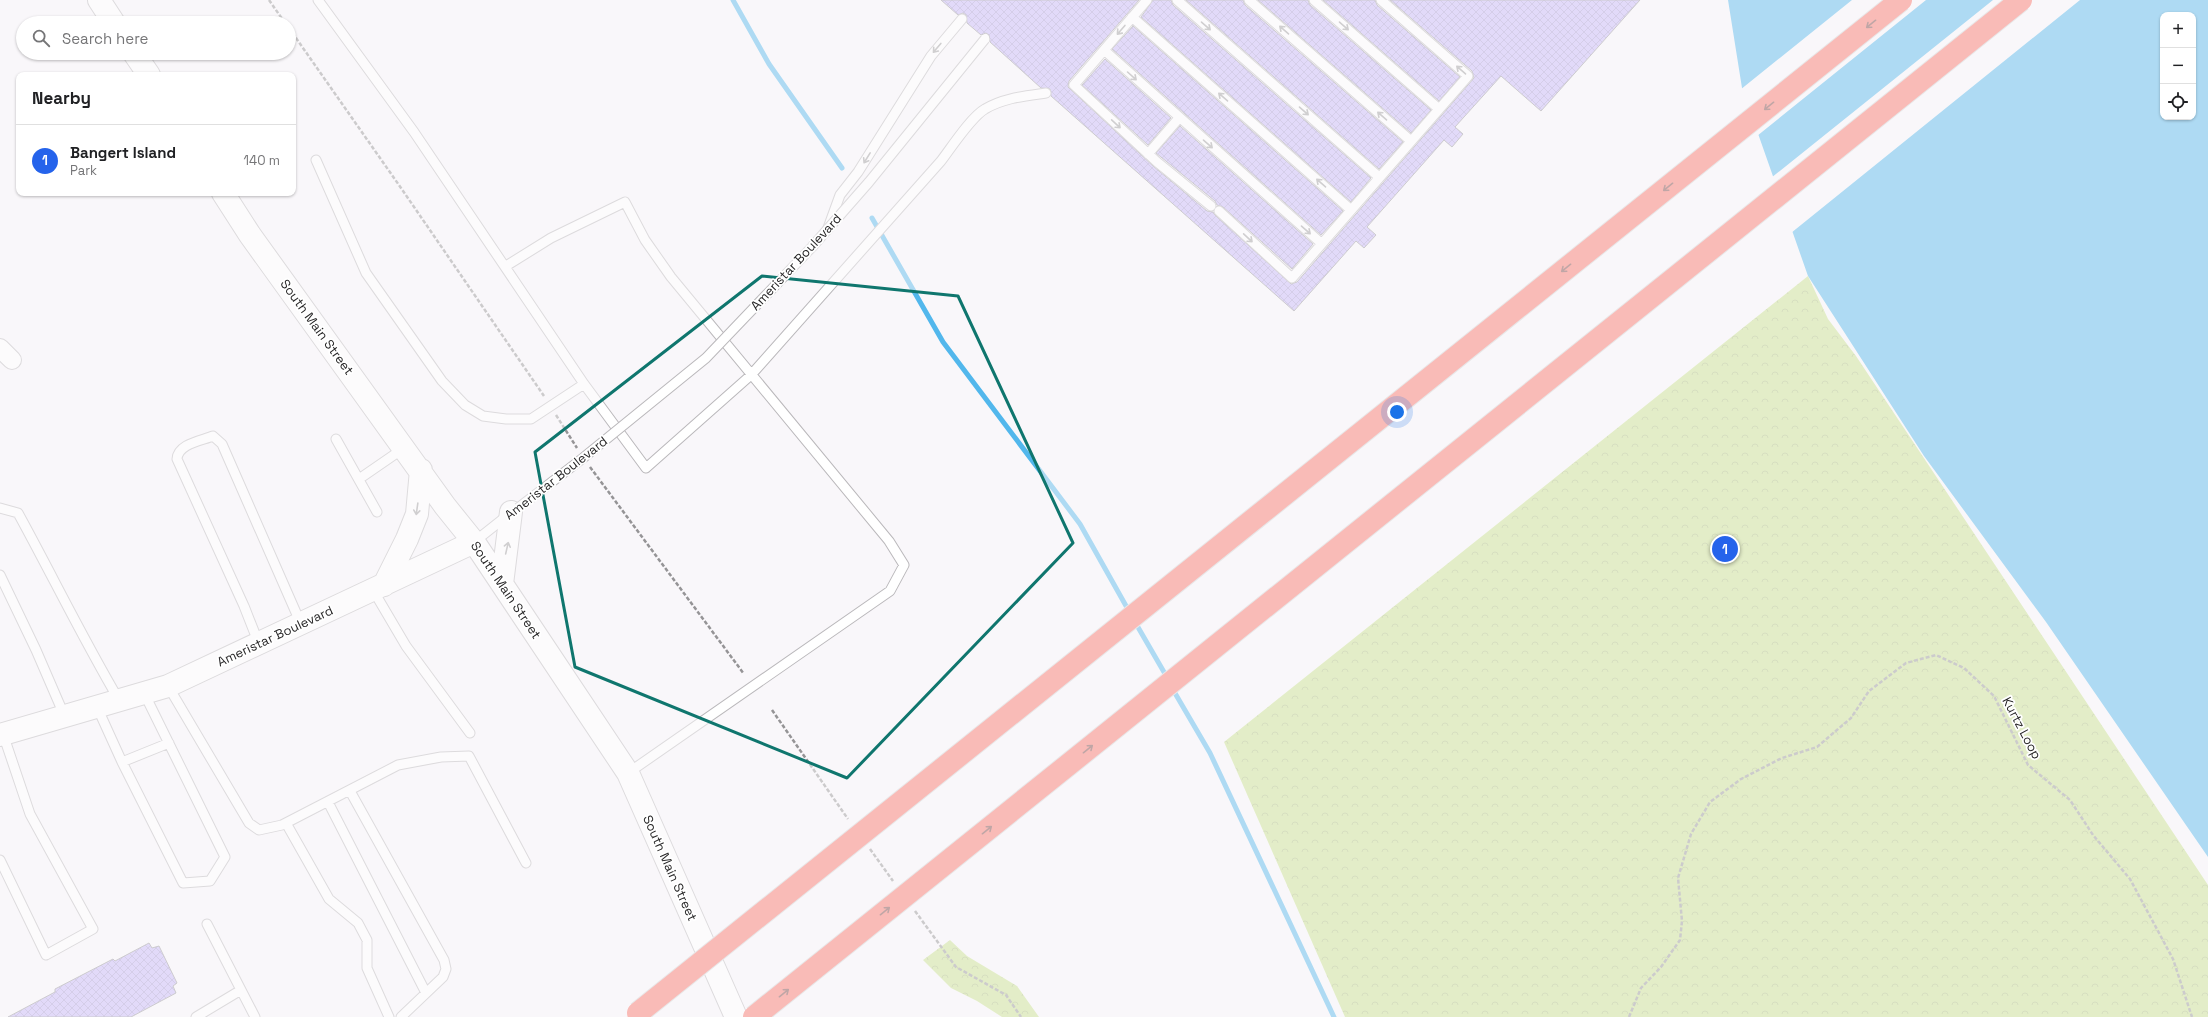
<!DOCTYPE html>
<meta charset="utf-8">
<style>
:root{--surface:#fff;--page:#f6f6f6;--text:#202124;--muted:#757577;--line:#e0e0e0;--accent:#2563eb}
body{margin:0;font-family:"Space Grotesk",sans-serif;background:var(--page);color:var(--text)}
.controls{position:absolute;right:12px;top:12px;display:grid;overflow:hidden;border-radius:8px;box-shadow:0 1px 3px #0004}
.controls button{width:36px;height:36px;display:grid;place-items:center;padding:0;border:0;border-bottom:1px solid var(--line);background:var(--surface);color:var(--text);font:20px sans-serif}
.you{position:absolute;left:1397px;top:412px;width:14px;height:14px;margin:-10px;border:3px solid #fff;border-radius:50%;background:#1a73e8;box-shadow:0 0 0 6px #1a73e833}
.badge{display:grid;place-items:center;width:26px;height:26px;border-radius:50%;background:var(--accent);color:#fff;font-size:13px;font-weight:700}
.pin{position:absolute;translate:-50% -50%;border:2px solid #fff;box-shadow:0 1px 4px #0006}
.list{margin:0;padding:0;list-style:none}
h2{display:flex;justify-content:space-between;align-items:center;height:52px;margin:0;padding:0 16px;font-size:17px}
h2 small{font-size:13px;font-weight:400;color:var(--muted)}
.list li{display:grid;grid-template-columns:26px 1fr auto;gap:12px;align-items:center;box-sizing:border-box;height:72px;padding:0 16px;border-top:1px solid var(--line)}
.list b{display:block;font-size:15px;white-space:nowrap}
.list p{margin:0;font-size:13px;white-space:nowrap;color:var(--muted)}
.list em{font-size:13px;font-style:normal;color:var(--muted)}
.icon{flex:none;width:22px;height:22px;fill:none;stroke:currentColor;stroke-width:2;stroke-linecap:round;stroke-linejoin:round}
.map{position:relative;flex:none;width:2208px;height:1017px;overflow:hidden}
.search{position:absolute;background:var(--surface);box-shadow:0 1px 3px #0004;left:16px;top:16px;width:280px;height:44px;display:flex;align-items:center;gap:10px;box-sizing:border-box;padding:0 14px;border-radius:22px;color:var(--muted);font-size:15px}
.panel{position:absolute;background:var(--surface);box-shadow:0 1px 3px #0004;left:16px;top:72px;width:280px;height:124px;border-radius:8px}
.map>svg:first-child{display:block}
</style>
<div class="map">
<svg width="2208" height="1017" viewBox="0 0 2208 1017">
<defs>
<pattern id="forest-crowns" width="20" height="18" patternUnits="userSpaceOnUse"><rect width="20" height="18" fill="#c8e18d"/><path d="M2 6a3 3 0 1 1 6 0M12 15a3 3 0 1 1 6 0" fill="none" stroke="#acc17a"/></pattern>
<pattern id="building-cross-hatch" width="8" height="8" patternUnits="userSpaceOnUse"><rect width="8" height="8" fill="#c5b5f9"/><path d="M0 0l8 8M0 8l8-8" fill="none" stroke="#a99cd5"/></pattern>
</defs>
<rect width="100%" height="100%" fill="#f9f7fa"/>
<path fill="url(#forest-crowns)" d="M1808,276L1828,319L1856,356L2208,885V1017H1345L1224,742Z
M950,940L967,956L1017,986L1039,1017H1002L977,1001L951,988L923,960Z"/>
<path fill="#52b7ec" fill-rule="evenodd" d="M1728,0H2208V857L2046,622L1924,456L1808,276L1742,88ZM2163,15H2193V117H2163Z"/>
<path fill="#f9f7fa" d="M1852,0H1926L1757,136L1740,90Z
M1993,0H2080L1791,233L1771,178Z"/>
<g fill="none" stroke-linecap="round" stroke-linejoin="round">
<path stroke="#52b7ec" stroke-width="5" d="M733,0L769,64L842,168
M872,218L943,342L1080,524L1130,613
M1135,622L1168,679
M1172,688L1210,753L1334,1017"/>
</g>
<path fill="url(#building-cross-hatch)" stroke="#97969a" d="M941,0H1139L1069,81L1068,87L1153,166L1207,211L1213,212L1215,215L1291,284L1297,282L1474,78L1472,71L1390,0H1640L1541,111L1501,76L1455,127L1463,134L1452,147L1444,140L1367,227L1376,235L1364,248L1356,241L1294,311L1051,96L1050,89L1041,88L990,42L989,35L986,33L981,35L967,23L966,15L963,13L958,15Z
M1153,0H1171L1173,5L1371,178L1351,202L1141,17Z
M1186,0H1243L1245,5L1403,142L1379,169Z
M1258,0H1308L1310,5L1431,110L1411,133Z
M1323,0H1375L1377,5L1460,77L1439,101Z
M1133,26L1343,211L1321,235L1112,49Z
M1105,59L1171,118L1148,145L1082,85Z
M1180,126L1313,244L1292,269L1223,207L1217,205L1215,201L1156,153Z
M149,943L152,948L159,946L177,983L173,986L176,993L131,1017H8L55,992V989L113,959L115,961Z"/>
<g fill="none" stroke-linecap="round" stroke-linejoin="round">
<g stroke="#bab8bb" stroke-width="11">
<path id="lane" d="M318,0L414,132L584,384L646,468L751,375L941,161C951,148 971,117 985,109C1003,98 1025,96 1046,93
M1147,0L1074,85L1157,162L1211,206
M1177,0L1379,177
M1249,0L1411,141
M1314,0L1439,109
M1132,17L1350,209
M1104,50L1321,243
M1148,154L1179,118
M316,160L366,273L442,381L465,405L483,416L506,419H531L584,384
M1219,211L1292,278L1468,76L1381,0
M828,228L840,195L858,172L931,56L962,19
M506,266L551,238L625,202L645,240L671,277L889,541L904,565L890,591L628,773
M336,439L377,512
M359,479L404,448
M0,508L18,513C52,575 83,639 119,700
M474,542L508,515
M0,575L36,650L65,717
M373,590L406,646L470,733
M259,644L244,606L177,459C178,444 200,441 213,436L222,444L301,624
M168,686L249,823L259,830L282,825L398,765L441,757L469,756L526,863
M97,707L122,762L183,883L210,881L225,857L144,693
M122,762L169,743
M350,791L444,960L446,969L443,977L401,1017
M328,802L426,993
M286,823L329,899L358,923L367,940V968L389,1017
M0,860L46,955L93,929L30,814L3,734
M207,924L255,1017
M196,1017L241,990"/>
</g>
<g stroke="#bab8bb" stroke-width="20">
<path id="street" d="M0,348L12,360"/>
</g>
<g stroke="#bab8bb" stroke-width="24">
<path id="secondary" d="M99,0L114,23
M134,53L149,75
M223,193L250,235L445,506L474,542L628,773L736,1017
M502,584L511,512
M384,585L407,539L417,514L421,470
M0,735L168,686L474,542"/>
</g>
<path stroke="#959496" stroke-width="2.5" stroke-dasharray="4 2" stroke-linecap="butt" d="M269,0L285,23
M289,28L401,188L544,396
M556,415L577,448
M590,467L744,674
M772,710L848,819
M870,849L893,881
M915,911L956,967L1006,995L1021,1017
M1629,1017L1641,988L1661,967L1680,940L1682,921L1678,878L1691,834L1710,802L1741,779L1782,758L1817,747L1851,718L1869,691L1906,663L1936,655L1964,668L1994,696L2028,765L2070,800L2093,835L2130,879L2173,959L2192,1017"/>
<use href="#lane" stroke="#fff" stroke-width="9"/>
<use href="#street" stroke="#fff" stroke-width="18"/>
<use href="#secondary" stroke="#fff" stroke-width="22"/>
<g stroke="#bab8bb" stroke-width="11" stroke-linecap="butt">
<path id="lane-bridge" d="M518,508L583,458L706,358L812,247L869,182L985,39"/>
</g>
<g stroke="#d4d4d4" stroke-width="24" stroke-linecap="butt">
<path id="highway-bridge" d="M638,1013L1901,0
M754,1017L2021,0"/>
</g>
<use href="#lane-bridge" stroke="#fff" stroke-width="9"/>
<use href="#highway-bridge" stroke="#f97167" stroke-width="22"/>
</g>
<defs><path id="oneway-shaft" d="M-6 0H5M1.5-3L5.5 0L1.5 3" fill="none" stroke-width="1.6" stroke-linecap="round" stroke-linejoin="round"/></defs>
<g stroke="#7b4441">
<use href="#oneway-shaft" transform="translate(1871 24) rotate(141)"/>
<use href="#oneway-shaft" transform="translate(1769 106) rotate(141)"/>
<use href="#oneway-shaft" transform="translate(1668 187) rotate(141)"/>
<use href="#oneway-shaft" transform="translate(1566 268) rotate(141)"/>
<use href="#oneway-shaft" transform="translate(1088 749) rotate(-39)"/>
<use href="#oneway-shaft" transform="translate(987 830) rotate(-39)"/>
<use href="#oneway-shaft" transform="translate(885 911) rotate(-39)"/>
<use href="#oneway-shaft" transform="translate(784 993) rotate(-39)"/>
</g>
<g stroke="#9e9d9e">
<use href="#oneway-shaft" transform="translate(1206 26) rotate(41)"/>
<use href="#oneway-shaft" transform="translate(1344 26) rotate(41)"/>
<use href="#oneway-shaft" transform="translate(1121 30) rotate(131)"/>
<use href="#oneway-shaft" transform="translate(1284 30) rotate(-139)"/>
<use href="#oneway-shaft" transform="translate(937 48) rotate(130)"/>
<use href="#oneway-shaft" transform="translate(1461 70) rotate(-139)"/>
<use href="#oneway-shaft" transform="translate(1132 76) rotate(42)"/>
<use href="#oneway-shaft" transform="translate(1223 97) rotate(-139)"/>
<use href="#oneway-shaft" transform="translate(1304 111) rotate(41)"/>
<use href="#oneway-shaft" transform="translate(1382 116) rotate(-139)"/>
<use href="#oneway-shaft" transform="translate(1116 124) rotate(43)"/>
<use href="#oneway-shaft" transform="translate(1208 144) rotate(41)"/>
<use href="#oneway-shaft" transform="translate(867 158) rotate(122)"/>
<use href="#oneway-shaft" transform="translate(1321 183) rotate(-139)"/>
<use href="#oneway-shaft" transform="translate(1306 230) rotate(41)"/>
<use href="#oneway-shaft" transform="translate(1248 238) rotate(43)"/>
<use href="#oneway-shaft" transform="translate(417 509) rotate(98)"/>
<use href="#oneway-shaft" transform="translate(507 548) rotate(-77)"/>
</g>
<path d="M0 0H2208V1017H0ZM762,276L958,296L1073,543L847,778L575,667L535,452Z" fill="#f9f7fa" fill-opacity=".55" fill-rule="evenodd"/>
<path fill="none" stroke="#0f766e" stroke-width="3" stroke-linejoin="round" d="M762,276L958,296L1073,543L847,778L575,667L535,452Z"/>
<g text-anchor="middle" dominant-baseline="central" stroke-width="3.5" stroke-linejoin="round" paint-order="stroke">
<g font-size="13" fill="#272627" stroke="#fff">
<text transform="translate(796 262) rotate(-47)">Ameristar Boulevard</text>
<text transform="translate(317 327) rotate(54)">South Main Street</text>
<text transform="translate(556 478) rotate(-38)">Ameristar Boulevard</text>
<text transform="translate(506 590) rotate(56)">South Main Street</text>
<text transform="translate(275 636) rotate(-25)">Ameristar Boulevard</text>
<text transform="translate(2022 728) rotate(62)">Kurtz Loop</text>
<text transform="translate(670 868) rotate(66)">South Main Street</text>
</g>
</g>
</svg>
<div class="controls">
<button>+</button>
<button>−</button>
<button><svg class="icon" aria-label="locate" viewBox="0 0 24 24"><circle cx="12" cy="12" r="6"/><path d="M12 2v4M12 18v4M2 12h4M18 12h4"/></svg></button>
</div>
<div class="you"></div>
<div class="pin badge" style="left:1725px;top:549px">1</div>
<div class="search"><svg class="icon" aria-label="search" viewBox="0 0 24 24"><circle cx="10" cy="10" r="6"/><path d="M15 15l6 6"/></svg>Search here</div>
<section class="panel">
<h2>Nearby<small></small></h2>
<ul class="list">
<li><span class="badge">1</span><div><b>Bangert Island</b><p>Park</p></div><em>140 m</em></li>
</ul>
</section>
</div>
